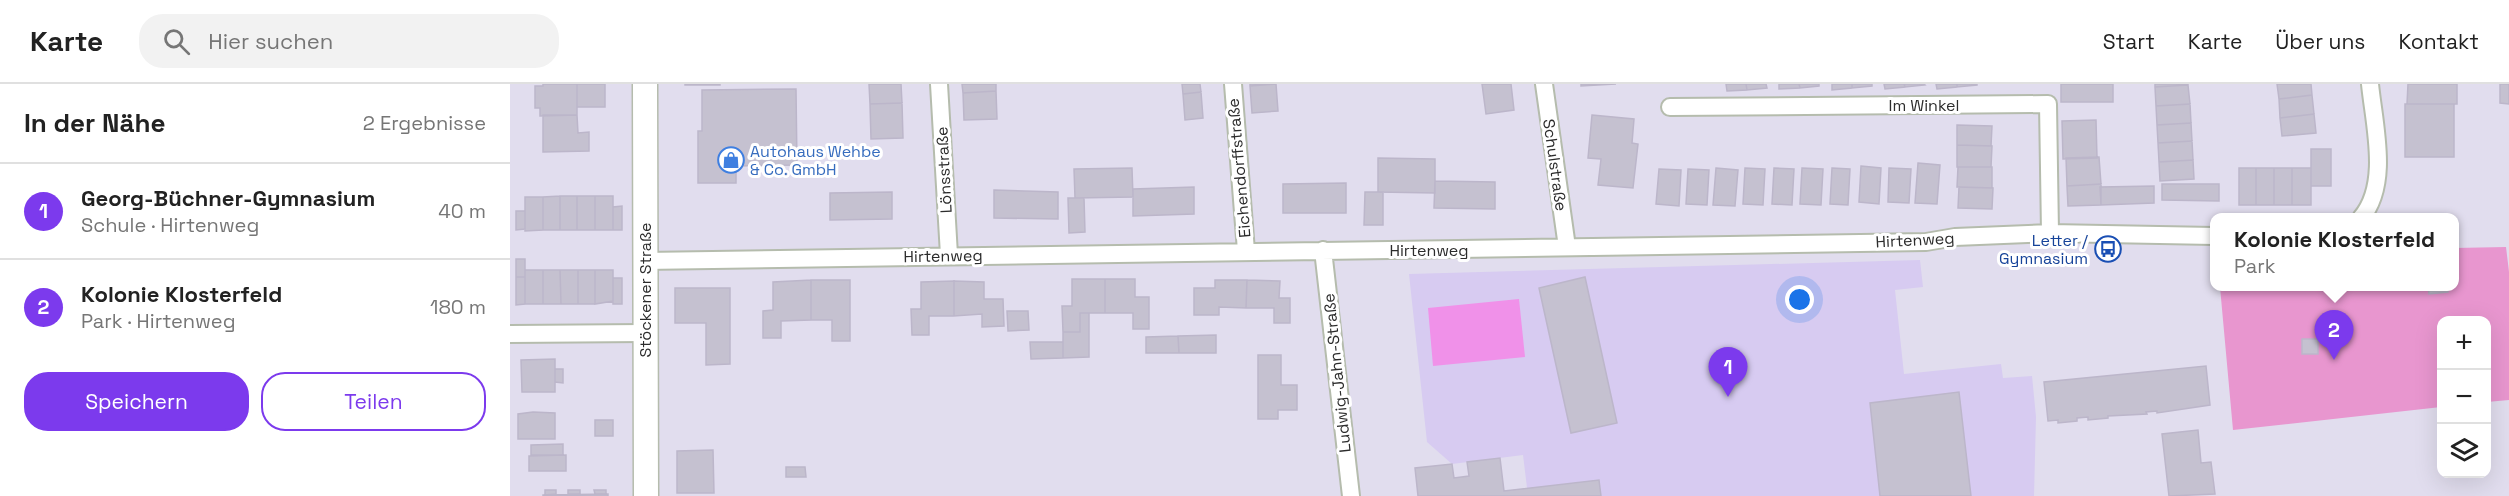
<!DOCTYPE html>
<html lang="de">
<meta charset="utf-8">
<style>
:root{--surface:#fff;--page:#f2f2f2;--text:#222;--muted:#767676;--line:#e0e0e0;--accent:#7c3aed}
body{margin:0;font-family:"Space Grotesk",sans-serif;background:var(--page);color:var(--text)}
.controls{position:absolute;right:18px;bottom:18px;display:grid;overflow:hidden;border-radius:12px;box-shadow:0 6px 24px #0002}
.controls button{width:54px;height:54px;display:grid;place-items:center;padding:0;border:0;border-bottom:2px solid var(--line);background:var(--surface);color:var(--text);font:30px sans-serif}
.you{position:absolute;left:1290px;top:216px;width:21px;height:21px;margin:-15px;border:4px solid #fff;border-radius:50%;background:#1a73e8;box-shadow:0 0 0 9px #1a73e833}
.badge{display:grid;place-items:center;width:39px;height:39px;border-radius:50%;background:var(--accent);color:#fff;font-size:20px;font-weight:700}
.pin{position:absolute;translate:-50% -50px;filter:drop-shadow(0 2px 3px #0008)}
.pin::after{content:'';position:absolute;top:32px;width:21px;height:18px;background:inherit;clip-path:polygon(0 0,100% 0,50% 100%)}
.popup{position:absolute;left:1700px;top:129px;width:249px;height:78px;box-sizing:border-box;display:grid;place-content:center;border-radius:12px;background:var(--surface);filter:drop-shadow(0 2px 4px #0005);font-size:20px;white-space:nowrap;color:var(--muted)}
.popup b{font-size:22px;color:var(--text)}
.popup::after{content:'';position:absolute;left:50%;top:100%;margin-left:-12px;border:12px solid transparent;border-top-color:var(--surface)}
.list{margin:0;padding:0;list-style:none}
h2{display:flex;justify-content:space-between;align-items:center;height:78px;margin:0;padding:0 24px;font-size:26px}
h2 small{font-size:20px;font-weight:400;color:var(--muted)}
.list li{display:grid;grid-template-columns:39px 1fr auto;gap:18px;align-items:center;box-sizing:border-box;height:96px;padding:0 24px;border-top:2px solid var(--line)}
.list b{display:block;font-size:22px;white-space:nowrap}
.list p{margin:0;font-size:20px;white-space:nowrap;color:var(--muted)}
.list em{font-size:20px;font-style:normal;color:var(--muted)}
.actions{display:flex;gap:12px;padding:18px 24px}
.actions a{flex:1;padding:14px 0;border:2px solid var(--accent);border-radius:24px;text-align:center;font-size:21px;color:var(--accent)}
.actions .main{background:var(--accent);color:#fff}
.icon{flex:none;width:33px;height:33px;fill:none;stroke:currentColor;stroke-width:2;stroke-linecap:round;stroke-linejoin:round}
.map{position:relative;flex:none;width:1999px;height:412px;overflow:hidden}
header{display:flex;align-items:center;gap:36px;box-sizing:border-box;height:84px;padding:0 30px;background:var(--surface);border-bottom:2px solid var(--line)}
header strong{font-size:28px}
nav{display:flex;gap:33px;margin-inline-start:auto;font-size:21px}
.search{width:420px;height:54px;background:var(--page);display:flex;align-items:center;gap:15px;box-sizing:border-box;padding:0 21px;border-radius:24px;color:var(--muted);font-size:22px}
main{display:flex}
aside{flex:1;background:var(--surface)}
.map>svg:first-child{display:block}
</style>
<header>
<strong>Karte</strong>
<div class="search"><svg class="icon" aria-label="search" viewBox="0 0 24 24"><circle cx="10" cy="10" r="6"/><path d="M15 15l6 6"/></svg>Hier suchen</div>
<nav><a>Start</a><a>Karte</a><a>Über uns</a><a>Kontakt</a></nav>
</header>
<main>
<aside>
<h2>In der Nähe<small>2 Ergebnisse</small></h2>
<ul class="list">
<li><span class="badge">1</span><div><b>Georg-Büchner-Gymnasium</b><p>Schule · Hirtenweg</p></div><em>40 m</em></li>
<li><span class="badge">2</span><div><b>Kolonie Klosterfeld</b><p>Park · Hirtenweg</p></div><em>180 m</em></li>
</ul>
<div class="actions"><a class="main">Speichern</a><a>Teilen</a></div>
</aside>
<div class="map">
<svg width="1999" height="412" viewBox="0 0 1999 412">
<rect width="100%" height="100%" fill="#e1ddee"/>
<path fill="#d7cbf1" d="M1410,176L1413,203L1385,206L1394,290L1491,280L1493,294L1522,292L1526,333L1524,412H1018L1013,371L942,380L917,358L899,190Z"/>
<path fill="#e896cf" d="M1996,163L1999,188V316L1977,318L1976,237H1932L1931,323L1723,346L1710,203L1944,202V164Z"/>
<path fill="#f091e9" d="M1009,215L1015,273L923,282L918,224Z"/>
<path fill="#c5c1d0" stroke="#bcb6ca" stroke-width="1.5" d="M33,0H67V31L30,32V24H25V2H33Z
M67,0H95V23H67Z
M175,0H210V1H175Z
M359,0H391L392,19L360,20Z
M452,0H486V7L453,9Z
M672,0H690L691,8L673,10Z
M740,0H766L740,2Z
M766,0L768,27L742,29L740,2Z
M972,0H1001L1004,26L976,30Z
M1071,0H1106L1071,2Z
M1216,0H1236L1237,6L1217,7Z
M1236,0H1256L1257,4L1237,6Z
M1269,0H1289L1290,4L1269,5Z
M1289,0H1309V2L1290,4Z
M1322,0H1342V4L1322,6Z
M1342,0H1362V2L1342,4Z
M1374,0H1394L1395,3L1375,5Z
M1394,0H1414L1415,1L1395,3Z
M1426,0H1447V3L1427,5Z
M1447,0H1467V1L1447,3Z
M1551,0H1603V18H1551Z
M1645,0H1678V1L1645,3Z
M1767,0H1801L1802,11L1769,15Z
M1898,0H1947V20H1897Z
M1990,0H1999V20L1990,19Z
M1678,1L1680,20L1646,22L1645,3Z
M286,5L287,81L226,82V99H188V47H192V6Z
M486,7L487,35L454,36L453,9Z
M691,8L693,34L675,36L673,10Z
M1802,11L1804,30L1770,34L1769,15Z
M392,19L393,54L361,55L360,20Z
M1680,20L1681,39L1647,41L1646,22Z
M1895,20H1944V73H1895Z
M1804,30L1806,49L1772,52L1770,34Z
M33,31H67L68,49L79,48V67L33,68Z
M1082,31L1124,35L1122,59L1128,60L1123,104L1088,101L1091,75L1078,74Z
M1586,36L1587,74L1553,75L1552,37Z
M1681,39L1682,57L1648,59L1647,41Z
M1447,41L1482,42L1481,62L1447,61Z
M1682,57L1683,76L1649,78L1648,59Z
M1447,61L1482,62L1481,83H1447Z
M1801,65H1821V102H1801Z
M1589,73L1591,100L1557,102L1556,74Z
M868,74L925,75V109L868,108Z
M1683,76L1684,95L1650,97L1649,78Z
M1408,79L1430,81L1427,120L1405,119Z
M1351,82L1371,84L1369,120L1349,118Z
M1448,83H1482V104L1447,103Z
M622,84L623,113L565,114L564,85Z
M1206,84L1228,86L1225,122L1203,121Z
M1235,84L1255,85L1253,121L1233,120Z
M1264,84L1284,85L1282,121L1262,120Z
M1292,84L1313,85L1311,121L1290,120Z
M1322,84L1340,85L1338,121L1320,120Z
M1379,84L1401,85L1399,119L1378,118Z
M1729,84H1746V121H1729Z
M1746,84H1764V121H1746Z
M1764,84H1782V121H1764Z
M1782,84H1801V121H1782Z
M1149,85L1171,86L1169,122L1146,120Z
M1178,85L1199,86L1197,121L1176,120Z
M925,97L985,98V125L924,124Z
M836,99V129H773V100Z
M1591,100V121L1558,122L1557,102Z
M1652,100H1709V117L1652,116Z
M1644,102V119L1591,121L1590,103Z
M684,103V130L623,132V105Z
M1449,103L1483,104L1482,125L1448,124Z
M484,106L548,108V135L484,134Z
M382,108V135L320,136V109Z
M855,108H873V141H854Z
M50,112V146H33V113Z
M50,112H67V146H50Z
M67,112H85V146H67Z
M85,112H103V146H85Z
M15,113H33V146L15,147Z
M558,114H574L575,148L559,149Z
M112,122V146H103V123Z
M6,127H15V145L6,146Z
M6,175H15V193H6Z
M15,186H33V220H15Z
M33,186H50L51,220H33Z
M50,186H68V220H51Z
M68,186H85V220H68Z
M85,186H103V217L85,220Z
M6,193H15V220L6,221Z
M1075,193L1107,339L1061,349L1029,204Z
M103,194H112V220H103Z
M562,195H595V229H570V248H553L552,222H562Z
M595,195H625V213H639V245H623V229H595Z
M301,196V236L271,237V254H253V227L263,226V198Z
M301,196H340V257H322V236H301Z
M705,196H737L736,224L709,223V231H684V204H705Z
M737,196L770,197L769,214H780V239H764V224H736Z
M444,197L474,198V215H493L494,242L472,243V230L444,232Z
M444,197V232H419V251H402L401,225H411V198Z
M1918,202H1938V208L1919,210Z
M165,204H220V280L196,281V239H165Z
M497,227H518L519,246L498,247Z
M570,229H579V273L553,274V248H570Z
M706,251V269H669L668,252Z
M668,252L669,269H636V253Z
M1792,255H1808V270H1792Z
M520,258H553V274L521,275Z
M748,271H771V301H787V326H768V335H748Z
M45,275V308H12L11,276Z
M1696,282L1700,321L1647,329V327L1636,328L1637,330L1598,332V334L1578,336V333L1567,334V337L1548,339V336L1538,337L1534,298Z
M45,285H53V299L45,298Z
M1449,308L1461,412H1370L1360,319Z
M23,328L45,329V355H8V330Z
M85,336H103V352H85Z
M1688,346L1691,379L1701,378L1705,410L1659,412L1652,350Z
M53,360V371H21V361Z
M203,366L204,409H167V367Z
M56,371V387H19V372Z
M990,374L994,407L1089,396L1091,412H908L905,384L942,380L944,394L959,392L957,378Z
M276,383H295L296,393H276Z
M35,406H46V410L35,411Z
M58,406H70V410H58Z
M84,406H96V410H85Z
M98,410V412H33V411Z"/>
<g fill="none" stroke-linecap="round" stroke-linejoin="round">
<g stroke="#b5bcad" stroke-width="20">
<path id="street" d="M429,0L439,171
M723,0L736,167
M1034,0L1057,163
M1160,23L1538,20L1540,149
M1851,134C1880,100 1864,41 1860,0
M813,166L841,412
M134,177L1416,158L1445,153L1540,149L1704,152
M0,250L135,249"/>
</g>
<g stroke="#b5bcad" stroke-width="27">
<path id="secondary" d="M135,0L136,412"/>
</g>
<use href="#street" stroke="#fff" stroke-width="16"/>
<use href="#secondary" stroke="#fff" stroke-width="24"/>
</g>
<defs>
<g id="shop-ring" transform="scale(1.35)"><circle r="9.5" fill="#fff" stroke="#3f7fe0" stroke-width="1.5"/><path d="M-5-2.5h2.3a2.7 3.5 0 0 1 5.4 0H5L5.5 6h-11ZM-1.5-2.5h3a1.5 2.3 0 0 0-3 0Z" fill="#3f7fe0"/></g>
<g id="bus-ring" transform="scale(1.35)"><circle r="9.5" fill="#fff" stroke="#1a4fb4" stroke-width="1.5"/><path d="M-5-6H5V4H4V6H2V4H-2V6H-4V4H-5ZM-3.5-4V0h7V-4ZM-3.5 1.2v1.5H-2V1.2ZM2 1.2v1.5H3.5V1.2Z" fill="#1a4fb4"/></g>
</defs>
<g fill-rule="evenodd">
<use href="#shop-ring" x="221" y="76"/>
<use href="#bus-ring" x="1598" y="165"/>
</g>
<g text-anchor="middle" dominant-baseline="central" stroke-width="6" stroke-linejoin="round" paint-order="stroke">
<g font-size="16" fill="#2c2c2c" stroke="#fff">
<text x="1414" y="21">Im Winkel</text>
<text transform="translate(1045 81) rotate(82)">Schulstraße</text>
<text transform="translate(729 84) rotate(-95)">Eichendorffstraße</text>
<text transform="translate(434 86) rotate(-93)">Lönsstraße</text>
<text transform="translate(1405 156) rotate(-3)">Hirtenweg</text>
<text x="919" y="166">Hirtenweg</text>
<text transform="translate(433 172) rotate(-1)">Hirtenweg</text>
<text transform="translate(135 206) rotate(-90)">Stöckener Straße</text>
<text transform="translate(827 289) rotate(-96)">Ludwig-Jahn-Straße</text>
</g>
<g font-size="16" fill="#366cbe" stroke="#fff" text-anchor="start">
<text x="240" y="67">Autohaus Wehbe<tspan x="240" dy="18">&amp; Co. GmbH</tspan></text>
</g>
<g font-size="16" fill="#164399" stroke="#fff" text-anchor="end">
<text x="1578" y="156">Letter /<tspan x="1578" dy="18">Gymnasium</tspan></text>
</g>
</g>
</svg>
<div class="controls">
<button>+</button>
<button>−</button>
<button><svg class="icon" aria-label="layers" viewBox="0 0 24 24"><path d="M12 4l9 5-9 5-9-5zM3 14l9 5 9-5"/></svg></button>
</div>
<div class="you"></div>
<div class="pin badge" style="left:1218px;top:313px">1</div>
<div class="pin badge" style="left:1824px;top:276px">2</div>
<div class="popup"><b>Kolonie Klosterfeld</b>Park</div>
</div>
</main>
